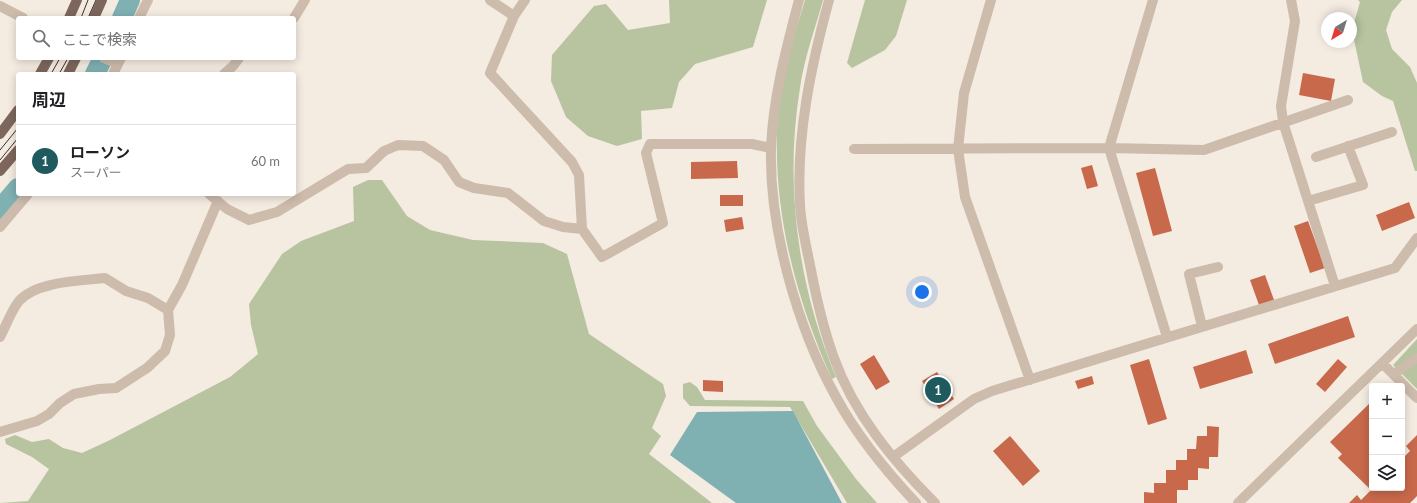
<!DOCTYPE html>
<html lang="ja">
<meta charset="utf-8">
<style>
:root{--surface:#fff;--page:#f2f2f2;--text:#202124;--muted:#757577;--line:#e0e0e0;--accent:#1f5a5e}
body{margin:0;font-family:Lato,"Noto Sans JP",sans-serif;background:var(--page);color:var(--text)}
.controls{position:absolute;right:12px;bottom:12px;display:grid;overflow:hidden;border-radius:4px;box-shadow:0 2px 10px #0003}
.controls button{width:36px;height:36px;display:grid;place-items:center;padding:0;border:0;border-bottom:1px solid var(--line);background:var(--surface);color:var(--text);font:20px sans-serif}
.compass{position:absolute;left:1321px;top:12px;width:36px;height:36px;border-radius:50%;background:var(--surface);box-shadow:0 2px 10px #0003;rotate:218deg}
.you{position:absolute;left:922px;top:292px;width:14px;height:14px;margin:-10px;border:3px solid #fff;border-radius:50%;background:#1a73e8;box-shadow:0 0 0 6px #1a73e833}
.badge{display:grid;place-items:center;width:26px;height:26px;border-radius:50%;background:var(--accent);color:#fff;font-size:13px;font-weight:700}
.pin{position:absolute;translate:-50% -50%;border:2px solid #fff;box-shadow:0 1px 4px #0006}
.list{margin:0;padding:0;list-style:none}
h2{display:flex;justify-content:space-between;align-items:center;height:52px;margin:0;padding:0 16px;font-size:17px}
h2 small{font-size:13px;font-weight:400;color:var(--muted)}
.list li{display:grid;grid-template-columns:26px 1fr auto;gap:12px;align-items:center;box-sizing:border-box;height:72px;padding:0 16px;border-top:1px solid var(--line)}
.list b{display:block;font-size:15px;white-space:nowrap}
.list p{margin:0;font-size:13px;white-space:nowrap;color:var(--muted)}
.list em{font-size:13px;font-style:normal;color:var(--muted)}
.icon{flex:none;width:22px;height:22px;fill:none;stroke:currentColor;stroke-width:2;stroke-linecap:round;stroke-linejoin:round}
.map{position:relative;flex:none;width:1417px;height:503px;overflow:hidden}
.search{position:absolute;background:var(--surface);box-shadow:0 2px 10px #0003;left:16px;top:16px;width:280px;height:44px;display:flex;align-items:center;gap:10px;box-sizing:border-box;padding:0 14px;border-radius:4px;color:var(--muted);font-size:15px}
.panel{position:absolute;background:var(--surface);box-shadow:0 2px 10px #0003;left:16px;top:72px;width:280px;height:124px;border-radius:4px}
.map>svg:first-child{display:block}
</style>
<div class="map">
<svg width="1417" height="503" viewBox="0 0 1417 503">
<rect width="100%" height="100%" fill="#f4ebe1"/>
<path fill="#b8c4a0" d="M669,0H767L753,47L695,64L679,82L672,108L641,111L642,139L617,146L588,136L566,117L551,81L552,55L594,6L606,4L628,30L670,23Z
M805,0H823C815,29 804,59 800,88C784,185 798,287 836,377L832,379C794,295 771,204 778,112C781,74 794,37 805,0Z
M865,0H907L896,36L885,50L852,68L847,63Z
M1358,0H1402L1392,12L1386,30L1392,49L1410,67L1417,83V171H1415L1393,101L1382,96L1363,82L1352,30L1360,2Z
M368,180H382L407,216L430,230L473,240L543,243L567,254L589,334L663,384L666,396L652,428L661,436L649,454L712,503H0L28,501L49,469L32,457L6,444L5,439L15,435L32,442L49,439L63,448L82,453L110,440L230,377L258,354L251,325L249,304L282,254L301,241L354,221L353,187Z
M1417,339V389L1393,365Z
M690,382L697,387L705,400L803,401L817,426L856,479L877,503H847L790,407L690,406L683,398V384Z"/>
<path fill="#7fb0b2" d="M793,411L842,503H736L670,455L697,412Z"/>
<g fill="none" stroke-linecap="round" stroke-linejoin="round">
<path stroke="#7fb0b2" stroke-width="20" d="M122,18L130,0
M95,74L103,58
M0,209L18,188"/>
</g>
<path fill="#c8694b" d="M1303,73L1335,79L1331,101L1299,95Z
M737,161L738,178L691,179V162Z
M1092,165L1098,186L1087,189L1081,168Z
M1155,168L1172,231L1153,236L1136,173Z
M720,195H743V206H720Z
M1409,202L1415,218L1382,231L1376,215Z
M742,217L744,229L726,232L724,220Z
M1308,221L1325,268L1310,273L1294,226Z
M1265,275L1274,300L1259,305L1250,280Z
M1348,316L1355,337L1275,364L1268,344Z
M1246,350L1253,373L1200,389L1193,367Z
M874,355L890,382L876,390L860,364Z
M1149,359L1167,419L1148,425L1130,365Z
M1338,359L1347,367L1325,392L1316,384Z
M937,372L954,399L939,409L922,381Z
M1092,376L1094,384L1078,389L1075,381Z
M703,380L723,381V392L703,391Z
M1372,401V488H1402V459L1410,451L1406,446L1417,435V496L1410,503H1349L1357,495L1361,500L1371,490L1338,458L1342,454L1330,442Z
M1207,426L1219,427L1218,457H1209V469L1198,468V480H1188V490H1177V503H1144V492L1154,493V483H1166V470H1176V460H1187V449H1196L1197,436H1207Z
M1010,436L1040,471L1023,486L993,451Z"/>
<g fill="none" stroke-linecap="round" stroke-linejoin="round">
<path stroke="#cdbbac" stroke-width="10" d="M490,0L514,16
M525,0L514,16L490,73L572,162L579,175L582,229
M799,0C786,49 773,98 771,148C769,228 797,327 836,397C857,436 886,471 916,503
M829,0C811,66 796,136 800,205C801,225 806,245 810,265C816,297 823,328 834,358C854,414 894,462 935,503
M991,0L964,93L958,149L965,197L1030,380
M1153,0L1109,148L1167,337
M1291,0L1295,21L1281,106L1283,122L1335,286
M0,6L23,18
M139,18L148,0
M294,18L305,0
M104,58L118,64
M113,74L121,58
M224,74L233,66L239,58
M854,149L1109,148L1204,150L1348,100
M1316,157L1392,132
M209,194L227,209L249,220L277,212L348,169L366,168L384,151L398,145L423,146L444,160L459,182L474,188L508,193L544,221L563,227L582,229L602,257L663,223L646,153L650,144H752L771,148
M1308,201L1363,185L1348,146
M0,227L28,194
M1202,326L1189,274L1218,267
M0,337C6,326 11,311 19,301C37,281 80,281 105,278L126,291L148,298L168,310
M1382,363L1417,398
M1394,374L1417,358
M0,432L37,421L49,414L60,403L74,394L99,389L116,388L147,368L165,351L170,335L168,310L182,285L218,201
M893,457L974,399L992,391L1395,268L1417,238
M1238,503L1417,329"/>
<path stroke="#7d675c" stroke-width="10" d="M69,18L77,0
M94,18L102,0
M40,74L49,58
M68,74L76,58
M0,134L18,110
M0,171L18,150"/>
<path stroke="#3b302b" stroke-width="1" d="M81,18L88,0
M88,18L96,0
M51,74L60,58
M59,74L68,58
M0,150L18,128
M0,160L18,138"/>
</g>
</svg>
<div class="controls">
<button>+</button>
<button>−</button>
<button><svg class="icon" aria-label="layers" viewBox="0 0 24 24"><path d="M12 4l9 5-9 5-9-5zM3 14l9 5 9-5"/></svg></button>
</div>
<svg class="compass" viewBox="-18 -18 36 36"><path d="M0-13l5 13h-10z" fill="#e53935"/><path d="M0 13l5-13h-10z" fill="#757577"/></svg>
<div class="you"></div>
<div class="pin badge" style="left:938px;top:390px">1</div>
<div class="search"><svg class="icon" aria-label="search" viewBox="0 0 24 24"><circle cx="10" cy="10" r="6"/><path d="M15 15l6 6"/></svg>ここで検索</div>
<section class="panel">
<h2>周辺<small></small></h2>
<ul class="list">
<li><span class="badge">1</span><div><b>ローソン</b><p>スーパー</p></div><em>60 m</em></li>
</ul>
</section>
</div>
